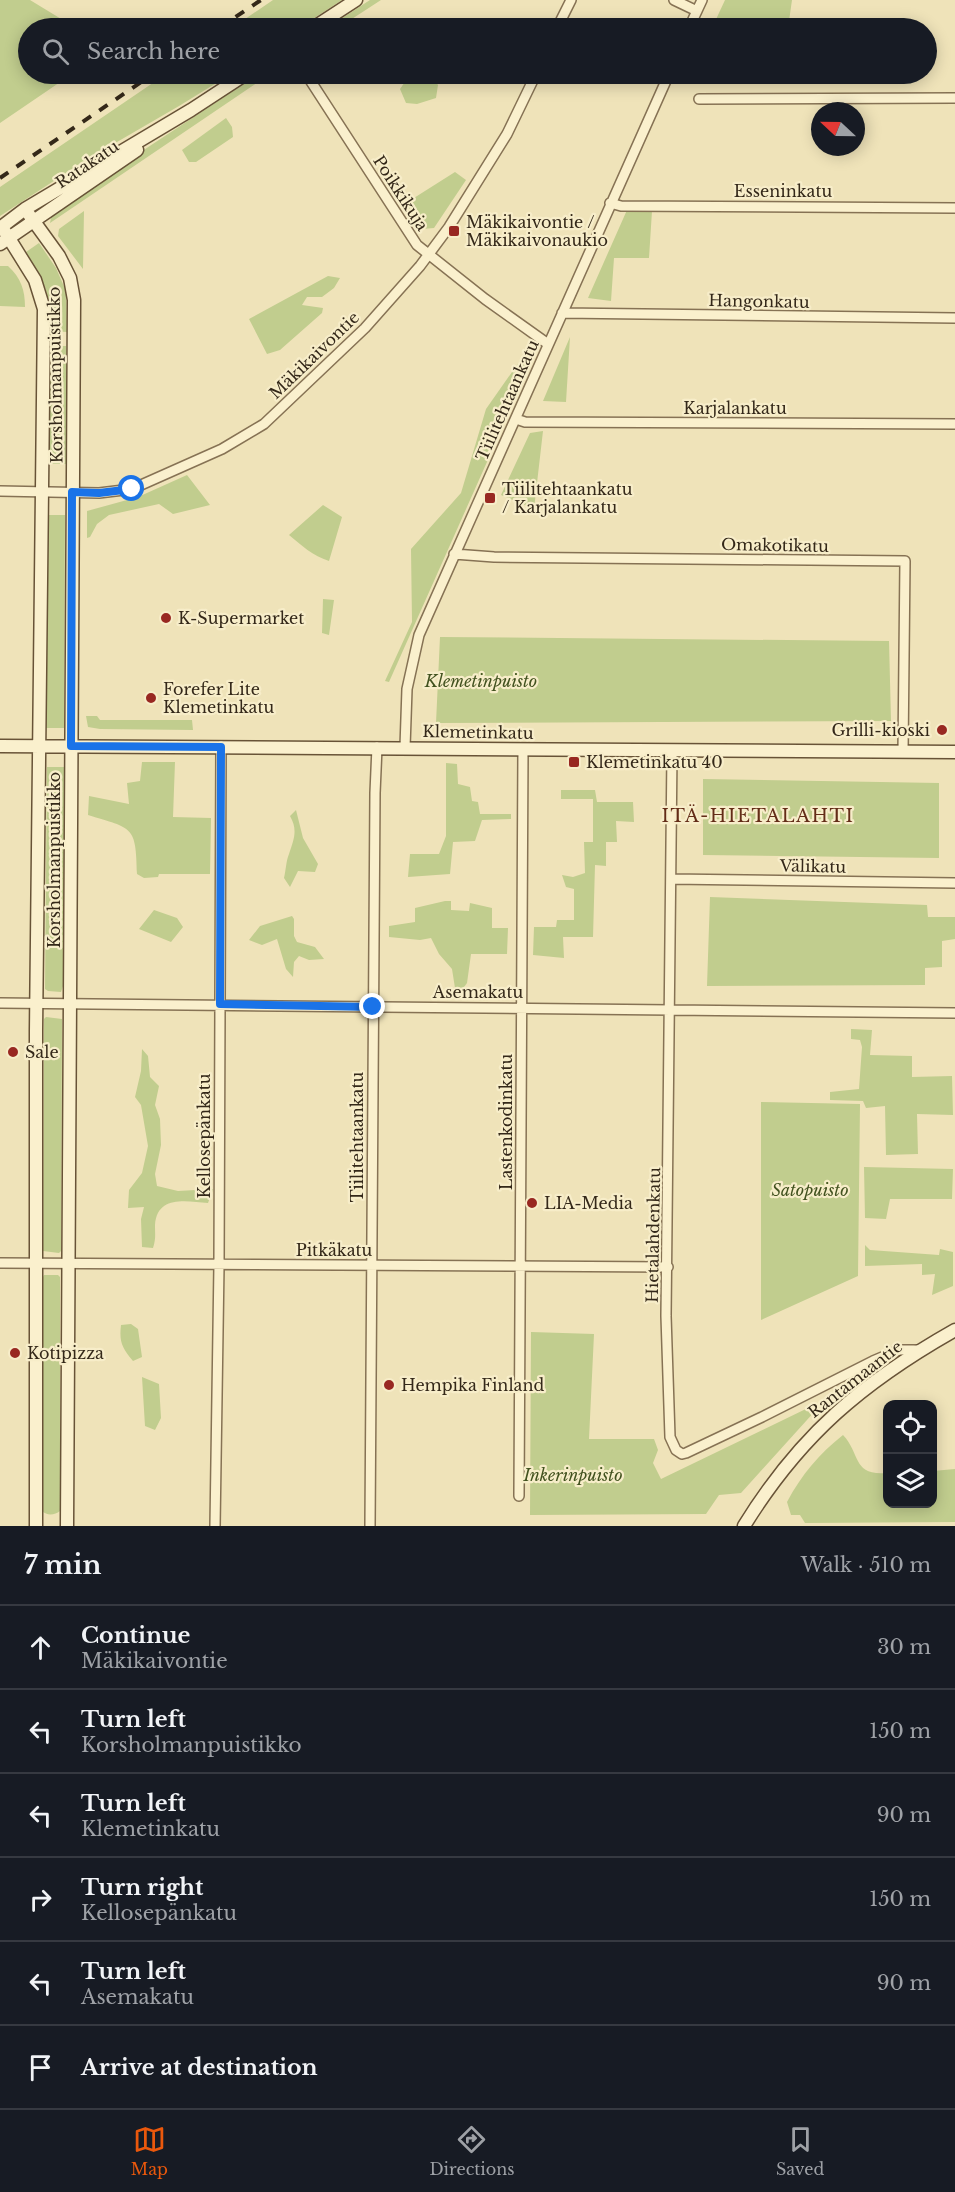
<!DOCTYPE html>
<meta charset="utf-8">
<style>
:root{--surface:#171b24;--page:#242831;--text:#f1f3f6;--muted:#9ea1a6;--line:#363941;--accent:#ea580c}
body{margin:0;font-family:"Libre Baskerville",serif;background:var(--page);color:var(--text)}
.controls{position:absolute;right:18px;bottom:18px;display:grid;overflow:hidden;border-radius:12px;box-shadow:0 3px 15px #0003}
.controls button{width:54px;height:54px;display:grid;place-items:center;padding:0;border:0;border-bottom:2px solid var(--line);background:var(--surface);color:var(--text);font:30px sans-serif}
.compass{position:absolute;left:811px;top:102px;width:54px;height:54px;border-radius:50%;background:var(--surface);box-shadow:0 3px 15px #0003;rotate:292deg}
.stop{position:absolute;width:18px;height:18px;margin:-14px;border:4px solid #1a73e8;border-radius:50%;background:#fff}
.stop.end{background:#1a73e8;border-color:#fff;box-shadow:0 2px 6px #0008}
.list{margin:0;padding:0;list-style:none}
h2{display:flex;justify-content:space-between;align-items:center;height:78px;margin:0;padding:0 24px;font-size:26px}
h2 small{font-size:20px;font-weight:400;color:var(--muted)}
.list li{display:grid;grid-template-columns:39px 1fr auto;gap:18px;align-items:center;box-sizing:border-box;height:84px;padding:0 24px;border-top:2px solid var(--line)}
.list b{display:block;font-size:22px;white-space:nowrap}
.list p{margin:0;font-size:20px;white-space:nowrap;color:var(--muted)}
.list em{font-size:20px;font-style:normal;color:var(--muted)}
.icon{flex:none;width:33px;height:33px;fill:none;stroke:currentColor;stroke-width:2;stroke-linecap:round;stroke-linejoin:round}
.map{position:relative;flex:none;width:955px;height:1526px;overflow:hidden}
.search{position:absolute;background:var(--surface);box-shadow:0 3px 15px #0003;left:18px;right:18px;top:18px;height:66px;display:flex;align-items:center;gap:15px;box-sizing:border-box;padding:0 21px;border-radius:33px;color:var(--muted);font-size:22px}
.sheet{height:582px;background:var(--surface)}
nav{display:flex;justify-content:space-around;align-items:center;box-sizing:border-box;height:84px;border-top:2px solid var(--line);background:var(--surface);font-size:16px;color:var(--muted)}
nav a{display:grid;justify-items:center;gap:3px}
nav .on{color:var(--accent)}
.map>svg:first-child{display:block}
</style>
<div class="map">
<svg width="955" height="1526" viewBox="0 0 955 1526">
<rect width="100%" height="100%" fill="#efe3b9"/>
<path fill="#c1cd8e" d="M0,0H30L76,28H28V74H72L0,123Z
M273,0H342L299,28H232Z
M370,0H381L338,28H327Z
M725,0H792L788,28H712Z
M166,74H231L179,106L86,160L0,216V187Z
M259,74H270L50,223L52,213L80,192Z
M415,74H430L438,85L436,98L417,104L406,103L400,89L409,76Z
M691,74H737L736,82L687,83Z
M226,118L232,127L233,137L196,162H189L182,150Z
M455,172L466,180L434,228L422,229L406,203Z
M627,210L652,211L649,258H614L611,301L588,298Z
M84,211L83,269L58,236L59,229Z
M39,243L56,268L66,291L67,332L50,331C51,292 45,284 26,252Z
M0,266H8C21,278 25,290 25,307L0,306Z
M328,276L340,278L334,288L322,297H307L302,305L323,308L322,313L280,350L267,354L249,319Z
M570,337L566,402L543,401Z
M531,345L535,346L536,352L389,682L385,681L412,622L411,549L461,493L486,409Z
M49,346H66V464H49Z
M543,431L534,509L501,495L530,433Z
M187,475L210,505L173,514L159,504L109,515L97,524L90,537L87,538V511L138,497Z
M323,505L342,517L329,561C313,556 301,545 289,535Z
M48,515H65L64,728H46Z
M323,599L334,600L329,635L322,633Z
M440,637L889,641L891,721L436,723Z
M86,716H97L100,720H192L193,730L100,729L88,727Z
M142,762H175L173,817L211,818L210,874H159L158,877L144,878L137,874C136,825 133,829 88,815L89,796L129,804L127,783L140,781Z
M446,763L457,764L458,784L470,787L472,801L478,802L480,814H511V819L482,820L475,841L453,842L450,874L408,877L410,854H439L446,836Z
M47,767H65L64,983L61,992L48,991L45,989Z
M703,779L939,783V858L703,855Z
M561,790H595L597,802H633L634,822L616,821L617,842H606V866L595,865L593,937H563L564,958L533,955L534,927H556L557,920H574V889L566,887L562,875L573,877L585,873L584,842H593V799H561Z
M296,810L303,838L318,864L315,872L298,871L290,887L284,878C286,870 286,861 289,854C294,839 298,830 290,816Z
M710,897L927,905L928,917H955V939L942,941V967L925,968V985L707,986Z
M445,901H451V910L469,911L470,903L492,908V928H508L507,954H471L467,983L462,990L455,988L452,969L439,954L431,938L420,940L389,937V926L415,922V908Z
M154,910L177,918L183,927L171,942L139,929Z
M292,916L294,919V936L297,942L315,947L324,959L309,960L299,956L294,962L293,977L286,969L277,939L262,945L249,940L260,926Z
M46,1017L62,1019L61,1240V1251L59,1253L43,1251L44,1019Z
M851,1029L872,1030L870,1055L912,1056V1077L952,1076L953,1115L917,1114L918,1154L886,1155L885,1106L866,1108L863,1101L830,1100V1092L859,1089L862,1047L860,1040L851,1039Z
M142,1049L148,1056L150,1077L159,1086L155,1105L160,1119L161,1145L155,1174L157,1186L178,1191L213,1189L208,1203C186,1201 157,1195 155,1225C155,1234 156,1239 153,1248L142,1247L141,1219L144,1207L128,1208L129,1190L142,1173L148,1146L141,1105L135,1097L141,1071Z
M761,1102L860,1104L858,1276L761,1320Z
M864,1167L953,1169L952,1199H890L886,1219L865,1218Z
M865,1245L870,1250L939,1255L940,1249L953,1252V1286L932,1295L935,1274L922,1275V1264L865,1266Z
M44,1275H58L60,1277V1511C55,1515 47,1516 42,1511L43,1277Z
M131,1324L138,1329L142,1357L133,1361C122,1348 119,1342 121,1325Z
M531,1332L594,1334L589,1439H654L658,1450L653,1463L661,1479L812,1406L816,1410L741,1493L719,1495L706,1514L530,1515Z
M142,1377L159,1384L161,1418L155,1430L145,1426Z
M843,1435C861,1454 852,1476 887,1473L888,1504H932L933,1471L955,1469V1522L805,1523L800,1515H791L787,1502C802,1474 819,1454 843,1435Z"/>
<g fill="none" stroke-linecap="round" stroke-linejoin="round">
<g stroke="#867254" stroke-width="12">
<path id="street" d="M674,0L697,11
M557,28L571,0
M689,28L702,0
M310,80L417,245L485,299L548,344
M699,99L955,98
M610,203L621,206L955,208
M562,313L955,318
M516,419L525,422L955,424
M0,491L99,493L132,489L222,449L264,424L365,328L420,266L449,227L507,134L536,74
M454,554L494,557L905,561L903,752
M405,747L407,689L419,635L669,74
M672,752L666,1316L670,1437L676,1450L682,1454L686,1453L762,1417L873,1361L899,1350H919
M671,879L955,883
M0,1003L955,1013
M0,1263L668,1267
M519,1496L523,749
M215,1526L219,1265L221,746
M370,1526L375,793L377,747"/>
</g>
<g stroke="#685337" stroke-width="15">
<path id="secondary" d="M313,28L356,0
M25,209L59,256L70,278L74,300L67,1526
M2,227L35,280L44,309L36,1031V1526
M0,228L25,209L191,110L246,74
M0,244L137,150
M0,746L955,752
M744,1526C800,1435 863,1382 955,1330"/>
</g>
<use href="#street" stroke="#faf0cd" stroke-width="9"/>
<use href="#secondary" stroke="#faf0cd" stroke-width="12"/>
<path stroke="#342819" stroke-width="4" stroke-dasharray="10 10" stroke-linecap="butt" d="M219,28L261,0
M0,178L153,74"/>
</g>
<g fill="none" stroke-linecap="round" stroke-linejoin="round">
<path stroke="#1a73e8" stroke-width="8" d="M132,489L99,493L72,492L71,746L221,747L220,1004L373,1007"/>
</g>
<g fill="#982821" stroke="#f7edc9" stroke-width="2">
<rect x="448" y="225" width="12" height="12" rx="3"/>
<rect x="484" y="492" width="12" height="12" rx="3"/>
<circle cx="166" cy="618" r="6"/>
<circle cx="151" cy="698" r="6"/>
<circle cx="942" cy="730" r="6"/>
<rect x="568" y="756" width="12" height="12" rx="3"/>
<circle cx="13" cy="1052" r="6"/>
<circle cx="532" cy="1203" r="6"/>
<circle cx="15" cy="1353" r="6"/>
<circle cx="389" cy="1385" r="6"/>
</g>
<g text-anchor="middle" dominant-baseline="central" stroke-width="4.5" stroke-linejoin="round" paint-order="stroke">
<g font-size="16" fill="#342819" stroke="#f7edc9">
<text transform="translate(87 164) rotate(-34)">Ratakatu</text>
<text x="783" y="191">Esseninkatu</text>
<text transform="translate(401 193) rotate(57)">Poikkikuja</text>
<text transform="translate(759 301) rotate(1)">Hangonkatu</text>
<text transform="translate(314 355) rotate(-44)">Mäkikaivontie</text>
<text transform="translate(55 375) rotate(-91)">Korsholmanpuistikko</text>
<text transform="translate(507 400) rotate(-66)">Tiilitehtaankatu</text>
<text x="735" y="408">Karjalankatu</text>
<text transform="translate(775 545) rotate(1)">Omakotikatu</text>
<text transform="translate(478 732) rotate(1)">Klemetinkatu</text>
<text transform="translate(54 860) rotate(-90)">Korsholmanpuistikko</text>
<text transform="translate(813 866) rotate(1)">Välikatu</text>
<text x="478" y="992">Asemakatu</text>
<text transform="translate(506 1122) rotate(-90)">Lastenkodinkatu</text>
<text transform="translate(204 1136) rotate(-90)">Kellosepänkatu</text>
<text transform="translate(357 1137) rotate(-90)">Tiilitehtaankatu</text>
<text transform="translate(653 1235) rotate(-89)">Hietalahdenkatu</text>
<text x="334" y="1250">Pitkäkatu</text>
<text transform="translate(855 1379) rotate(-38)">Rantamaantie</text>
</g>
<g font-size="16" fill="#342819" stroke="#f7edc9" text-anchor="start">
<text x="466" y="222">Mäkikaivontie /<tspan x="466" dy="18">Mäkikaivonaukio</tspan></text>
<text x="502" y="489">Tiilitehtaankatu<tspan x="502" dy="18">/ Karjalankatu</tspan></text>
<text x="178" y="618">K-Supermarket</text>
<text x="163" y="689">Forefer Lite<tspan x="163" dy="18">Klemetinkatu</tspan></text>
<text x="930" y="730" text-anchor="end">Grilli-kioski</text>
<text x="586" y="762">Klemetinkatu 40</text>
<text x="25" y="1052">Sale</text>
<text x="544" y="1203">LIA-Media</text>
<text x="27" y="1353">Kotipizza</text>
<text x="401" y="1385">Hempika Finland</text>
</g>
<g font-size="16" font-style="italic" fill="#42521f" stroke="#f7edc9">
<text x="481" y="681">Klemetinpuisto</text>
<text x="810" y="1190">Satopuisto</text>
<text x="573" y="1475">Inkerinpuisto</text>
</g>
<g font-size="18" letter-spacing="1.5" fill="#632c17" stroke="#f7edc9">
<text x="758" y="816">ITÄ-HIETALAHTI</text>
</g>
</g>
</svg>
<div class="controls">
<button><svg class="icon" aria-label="locate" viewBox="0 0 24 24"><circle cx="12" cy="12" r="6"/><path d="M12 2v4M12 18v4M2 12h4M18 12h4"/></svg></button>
<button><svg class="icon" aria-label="layers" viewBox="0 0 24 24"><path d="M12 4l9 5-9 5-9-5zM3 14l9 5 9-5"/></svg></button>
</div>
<svg class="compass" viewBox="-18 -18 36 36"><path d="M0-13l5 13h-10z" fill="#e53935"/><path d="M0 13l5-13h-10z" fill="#9ea1a6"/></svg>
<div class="stop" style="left:132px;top:489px"></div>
<div class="stop end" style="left:373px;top:1007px"></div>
<div class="search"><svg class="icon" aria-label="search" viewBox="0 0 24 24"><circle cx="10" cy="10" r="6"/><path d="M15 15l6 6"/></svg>Search here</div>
</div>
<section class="sheet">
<h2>7 min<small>Walk · 510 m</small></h2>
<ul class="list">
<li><svg class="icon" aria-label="ahead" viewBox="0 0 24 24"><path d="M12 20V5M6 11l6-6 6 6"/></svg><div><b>Continue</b><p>Mäkikaivontie</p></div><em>30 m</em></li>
<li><svg class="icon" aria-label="left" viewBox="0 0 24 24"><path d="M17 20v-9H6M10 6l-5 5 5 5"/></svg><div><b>Turn left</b><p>Korsholmanpuistikko</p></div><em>150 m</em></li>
<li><svg class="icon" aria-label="left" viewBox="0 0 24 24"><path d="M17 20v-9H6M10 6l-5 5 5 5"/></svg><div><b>Turn left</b><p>Klemetinkatu</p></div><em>90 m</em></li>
<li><svg class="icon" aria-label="right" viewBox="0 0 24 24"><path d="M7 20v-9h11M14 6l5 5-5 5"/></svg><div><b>Turn right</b><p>Kellosepänkatu</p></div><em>150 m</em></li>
<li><svg class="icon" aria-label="left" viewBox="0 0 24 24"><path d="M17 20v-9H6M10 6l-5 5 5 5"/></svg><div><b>Turn left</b><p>Asemakatu</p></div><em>90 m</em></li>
<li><svg class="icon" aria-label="arrive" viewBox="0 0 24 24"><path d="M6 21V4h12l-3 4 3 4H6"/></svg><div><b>Arrive at destination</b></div></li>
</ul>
</section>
<nav>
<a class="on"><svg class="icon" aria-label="map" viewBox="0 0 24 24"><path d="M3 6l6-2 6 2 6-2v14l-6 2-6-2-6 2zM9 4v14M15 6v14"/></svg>Map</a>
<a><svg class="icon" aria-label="directions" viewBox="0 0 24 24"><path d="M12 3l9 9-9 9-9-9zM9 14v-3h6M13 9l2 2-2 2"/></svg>Directions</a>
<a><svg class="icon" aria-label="saved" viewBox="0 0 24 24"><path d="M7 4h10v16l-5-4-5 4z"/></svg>Saved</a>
</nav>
